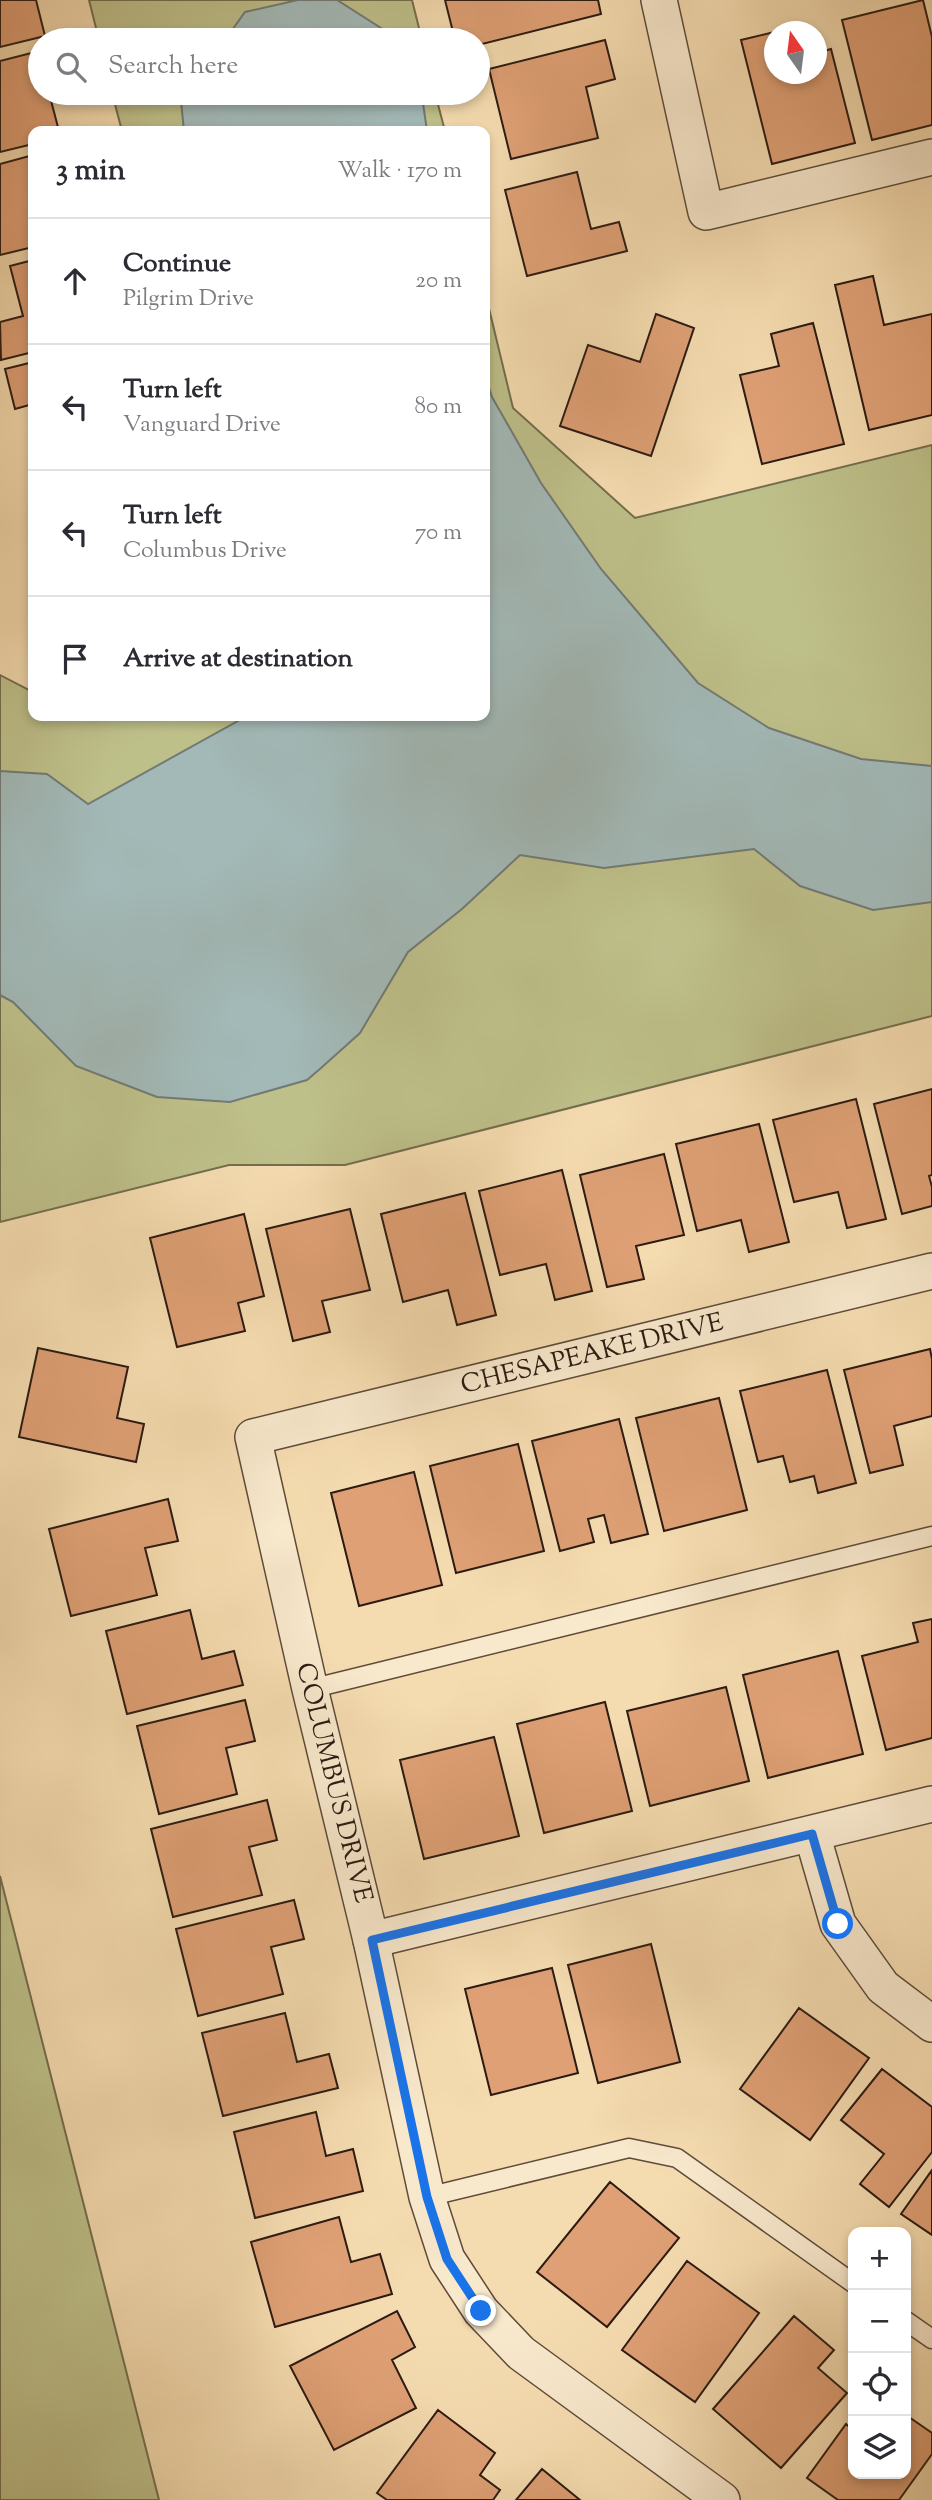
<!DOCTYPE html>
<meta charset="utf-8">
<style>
:root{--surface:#fff;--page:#f7f7f7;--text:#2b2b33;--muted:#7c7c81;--line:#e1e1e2}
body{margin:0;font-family:"Sorts Mill Goudy",serif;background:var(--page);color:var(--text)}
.controls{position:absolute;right:21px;bottom:21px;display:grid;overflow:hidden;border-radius:14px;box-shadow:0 4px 10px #0003}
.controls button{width:63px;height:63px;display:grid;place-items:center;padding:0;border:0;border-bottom:2px solid var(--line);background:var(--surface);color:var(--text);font:35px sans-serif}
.compass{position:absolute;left:764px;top:21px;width:63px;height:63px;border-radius:50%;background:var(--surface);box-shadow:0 4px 10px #0003;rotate:346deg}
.stop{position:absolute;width:21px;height:21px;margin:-16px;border:5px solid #1a73e8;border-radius:50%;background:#fff}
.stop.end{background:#1a73e8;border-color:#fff;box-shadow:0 2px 7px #0008}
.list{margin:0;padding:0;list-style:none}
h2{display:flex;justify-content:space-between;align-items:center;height:91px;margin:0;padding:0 28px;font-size:30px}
h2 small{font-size:23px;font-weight:400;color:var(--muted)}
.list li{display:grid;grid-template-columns:46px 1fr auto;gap:21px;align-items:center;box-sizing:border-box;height:126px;padding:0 28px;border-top:2px solid var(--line)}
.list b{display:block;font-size:26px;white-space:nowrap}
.list p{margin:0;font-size:23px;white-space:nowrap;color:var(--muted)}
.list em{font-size:23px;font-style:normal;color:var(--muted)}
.icon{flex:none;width:38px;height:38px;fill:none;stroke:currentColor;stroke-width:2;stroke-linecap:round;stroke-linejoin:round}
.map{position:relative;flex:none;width:932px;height:2500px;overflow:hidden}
.search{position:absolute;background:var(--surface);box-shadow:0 4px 10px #0003;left:28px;top:28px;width:462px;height:77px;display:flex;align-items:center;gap:18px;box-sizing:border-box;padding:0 24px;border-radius:38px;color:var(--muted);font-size:26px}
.panel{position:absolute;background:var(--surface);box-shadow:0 4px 10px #0003;left:28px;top:126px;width:462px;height:595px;border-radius:14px}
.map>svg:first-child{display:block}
</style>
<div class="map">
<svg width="932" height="2500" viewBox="0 0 932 2500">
<rect width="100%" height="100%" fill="#f5dcb0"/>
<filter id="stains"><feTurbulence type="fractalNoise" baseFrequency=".00286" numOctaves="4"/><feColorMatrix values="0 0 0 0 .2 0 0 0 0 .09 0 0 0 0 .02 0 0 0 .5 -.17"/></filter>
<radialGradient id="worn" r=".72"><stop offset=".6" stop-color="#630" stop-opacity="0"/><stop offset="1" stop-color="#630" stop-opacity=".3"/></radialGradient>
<path fill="#bec08a" stroke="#746e4e" stroke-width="2" d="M89,0H412L422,40H99Z
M112,93H435L445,131H122Z
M485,292L513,408L635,518L932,445V1016L345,1165H229L0,1222V675L33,692V716H81L86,718L95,716H485Z
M0,1876L159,2500H0Z"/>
<path fill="#a2b9b7" stroke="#727a75" stroke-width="2" d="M298,0H337L384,30L390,40H225L245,12Z
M187,93H418L423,103L427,131H184L181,101Z
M485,376L492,397L541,483L601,569L698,683L769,728L861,759L932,766V902L873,910L800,886L754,849L604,868L520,855L462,909L408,952L360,1033L321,1068L307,1080L230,1102L157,1097L76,1066L13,1002L0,995V771L47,774L88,804L247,716H485Z"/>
<path fill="#dfa075" stroke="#2b1b13" stroke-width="2" d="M0,0H36L45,36L0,47Z
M445,0H598L601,14L478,45V40H455Z
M923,0L932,37V125L872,140L842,20Z
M774,32V74H816V53L831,49L855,143L772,164L741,40Z
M605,40L615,79L586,87L598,138L511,159L489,69Z
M39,51L40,93H49L59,131H33V144L0,152V61Z
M33,155V247L0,255V164Z
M577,172L591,229L619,222L627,251L527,276L505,190Z
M33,260V352L1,360L0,322L23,316L10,266Z
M873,276L884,325L932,314V415L869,430L835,285Z
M656,314L694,328L651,456L560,426L588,345L640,362Z
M813,323L844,444L762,464L740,375L779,366L771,334Z
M33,362V404L15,409L5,369Z
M932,1089V1175L929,1176L932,1187V1206L902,1214L874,1104Z
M856,1099L886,1219L847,1228L838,1192L794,1202L773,1120Z
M759,1124L789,1242L749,1252L741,1220L697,1231L676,1144Z
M664,1154L684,1235L636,1246L644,1279L607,1287L580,1175Z
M562,1170L592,1291L555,1300L546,1264L500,1275L479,1191Z
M465,1193L496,1315L457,1325L448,1290L403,1302L381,1214Z
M350,1209L370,1290L322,1301L330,1332L293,1341L266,1229Z
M244,1214L264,1296L238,1303L245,1331L177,1347L150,1238Z
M38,1348L128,1367L117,1418L144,1424L136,1462L19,1437Z
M930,1349L932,1359V1416L894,1426L903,1465L870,1473L844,1370Z
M827,1370L856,1483L818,1493L814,1476L790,1482L783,1456L758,1462L740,1391Z
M719,1398L747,1510L664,1531L636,1418Z
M619,1419L648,1534L611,1543L604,1515L588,1519L594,1542L560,1551L532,1441Z
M518,1444L544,1551L456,1573L430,1466Z
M414,1472L442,1585L359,1606L331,1493Z
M168,1499L178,1541L145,1548L157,1595L71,1616L49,1529Z
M190,1610L202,1659L234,1651L243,1685L127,1714L106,1631Z
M932,1619V1738L886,1750L862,1656L918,1642L913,1623Z
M838,1651L863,1754L768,1778L743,1675Z
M726,1687L749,1781L650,1806L627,1711Z
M245,1700L255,1741L226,1748L237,1794L159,1814L137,1726Z
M605,1702L632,1811L544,1833L517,1724Z
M494,1737L519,1836L424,1859L400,1760Z
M267,1800L277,1840L249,1847L262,1895L173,1917L151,1829Z
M294,1900L304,1939L271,1947L283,1994L198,2016L176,1929Z
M651,1944L680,2062L598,2083L568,1965Z
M552,1968L578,2073L491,2095L465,1989Z
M799,2008L869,2058L810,2140L740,2089Z
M285,2013L297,2062L329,2054L338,2088L223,2116L202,2033Z
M882,2069L932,2107V2152L889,2207L860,2184L884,2154L841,2120Z
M316,2112L326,2156L353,2149L363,2191L255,2218L234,2132Z
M932,2170V2235L901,2214Z
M610,2182L679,2238L607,2327L537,2272Z
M339,2217L351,2262L380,2254L392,2294L275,2327L251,2242Z
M687,2261L759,2313L695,2402L622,2350Z
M397,2311L415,2347L392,2360L416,2408L334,2450L290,2366Z
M794,2316L834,2350L818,2368L847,2393L781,2468L713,2409Z
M438,2410L495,2453L480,2475L500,2490L493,2500H387L377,2493Z
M906,2415L932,2433V2454L899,2500H838L807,2478L846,2424L853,2430V2474H906Z
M542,2469L580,2500H516Z"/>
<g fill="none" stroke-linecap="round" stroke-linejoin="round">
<g stroke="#5e4b3a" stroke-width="21">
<path id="service" d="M310,1689L932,1536
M427,2197L629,2148L677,2158L853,2283
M906,2321L932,2339"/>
</g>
<g stroke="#5e4b3a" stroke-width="38">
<g id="minor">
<path d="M659,0L706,212L932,157"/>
<path d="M812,1834L838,1924L883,1987L932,2024"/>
<path d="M371,1940L932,1804"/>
<path id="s1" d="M722,2500L521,2353L481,2311L447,2259L427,2197L371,1940L310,1689L253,1437L932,1271"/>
</g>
</g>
<use href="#service" stroke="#f8e8cc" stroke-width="18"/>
<use href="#minor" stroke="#f8e8cc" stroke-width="35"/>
</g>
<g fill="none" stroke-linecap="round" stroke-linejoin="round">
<path stroke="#1a73e8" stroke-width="9" d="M481,2311L447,2259L427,2197L372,1940L812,1834L838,1924"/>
</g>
<g text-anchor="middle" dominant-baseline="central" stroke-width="5" stroke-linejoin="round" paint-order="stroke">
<g font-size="26" fill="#2b1b13" stroke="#f8e8cc">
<text stroke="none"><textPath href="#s1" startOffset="1563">CHESAPEAKE DRIVE</textPath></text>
<text transform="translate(333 1783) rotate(76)">COLUMBUS DRIVE</text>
</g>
</g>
<rect width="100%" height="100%" filter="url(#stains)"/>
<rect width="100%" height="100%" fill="url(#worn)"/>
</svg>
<div class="controls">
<button>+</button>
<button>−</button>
<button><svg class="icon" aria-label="locate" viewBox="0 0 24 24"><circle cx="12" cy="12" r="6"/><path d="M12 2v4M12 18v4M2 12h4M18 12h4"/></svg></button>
<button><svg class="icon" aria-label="layers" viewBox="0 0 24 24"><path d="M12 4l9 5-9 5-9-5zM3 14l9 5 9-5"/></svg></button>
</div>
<svg class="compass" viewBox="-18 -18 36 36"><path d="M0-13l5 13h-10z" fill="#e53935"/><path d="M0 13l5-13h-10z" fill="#7c7c81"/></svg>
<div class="stop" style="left:838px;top:1924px"></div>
<div class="stop end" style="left:481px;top:2311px"></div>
<div class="search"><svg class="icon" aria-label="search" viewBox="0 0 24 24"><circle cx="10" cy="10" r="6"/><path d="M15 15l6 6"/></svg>Search here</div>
<section class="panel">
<h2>3 min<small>Walk · 170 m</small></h2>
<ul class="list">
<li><svg class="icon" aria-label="ahead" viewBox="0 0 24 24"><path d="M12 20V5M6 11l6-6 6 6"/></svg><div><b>Continue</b><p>Pilgrim Drive</p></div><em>20 m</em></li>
<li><svg class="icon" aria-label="left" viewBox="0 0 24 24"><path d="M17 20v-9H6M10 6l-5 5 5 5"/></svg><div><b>Turn left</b><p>Vanguard Drive</p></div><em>80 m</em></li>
<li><svg class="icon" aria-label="left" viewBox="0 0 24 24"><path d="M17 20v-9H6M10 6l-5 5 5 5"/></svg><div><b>Turn left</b><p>Columbus Drive</p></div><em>70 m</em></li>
<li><svg class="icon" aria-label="arrive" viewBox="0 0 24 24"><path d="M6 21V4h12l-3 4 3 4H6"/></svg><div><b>Arrive at destination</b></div></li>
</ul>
</section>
</div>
